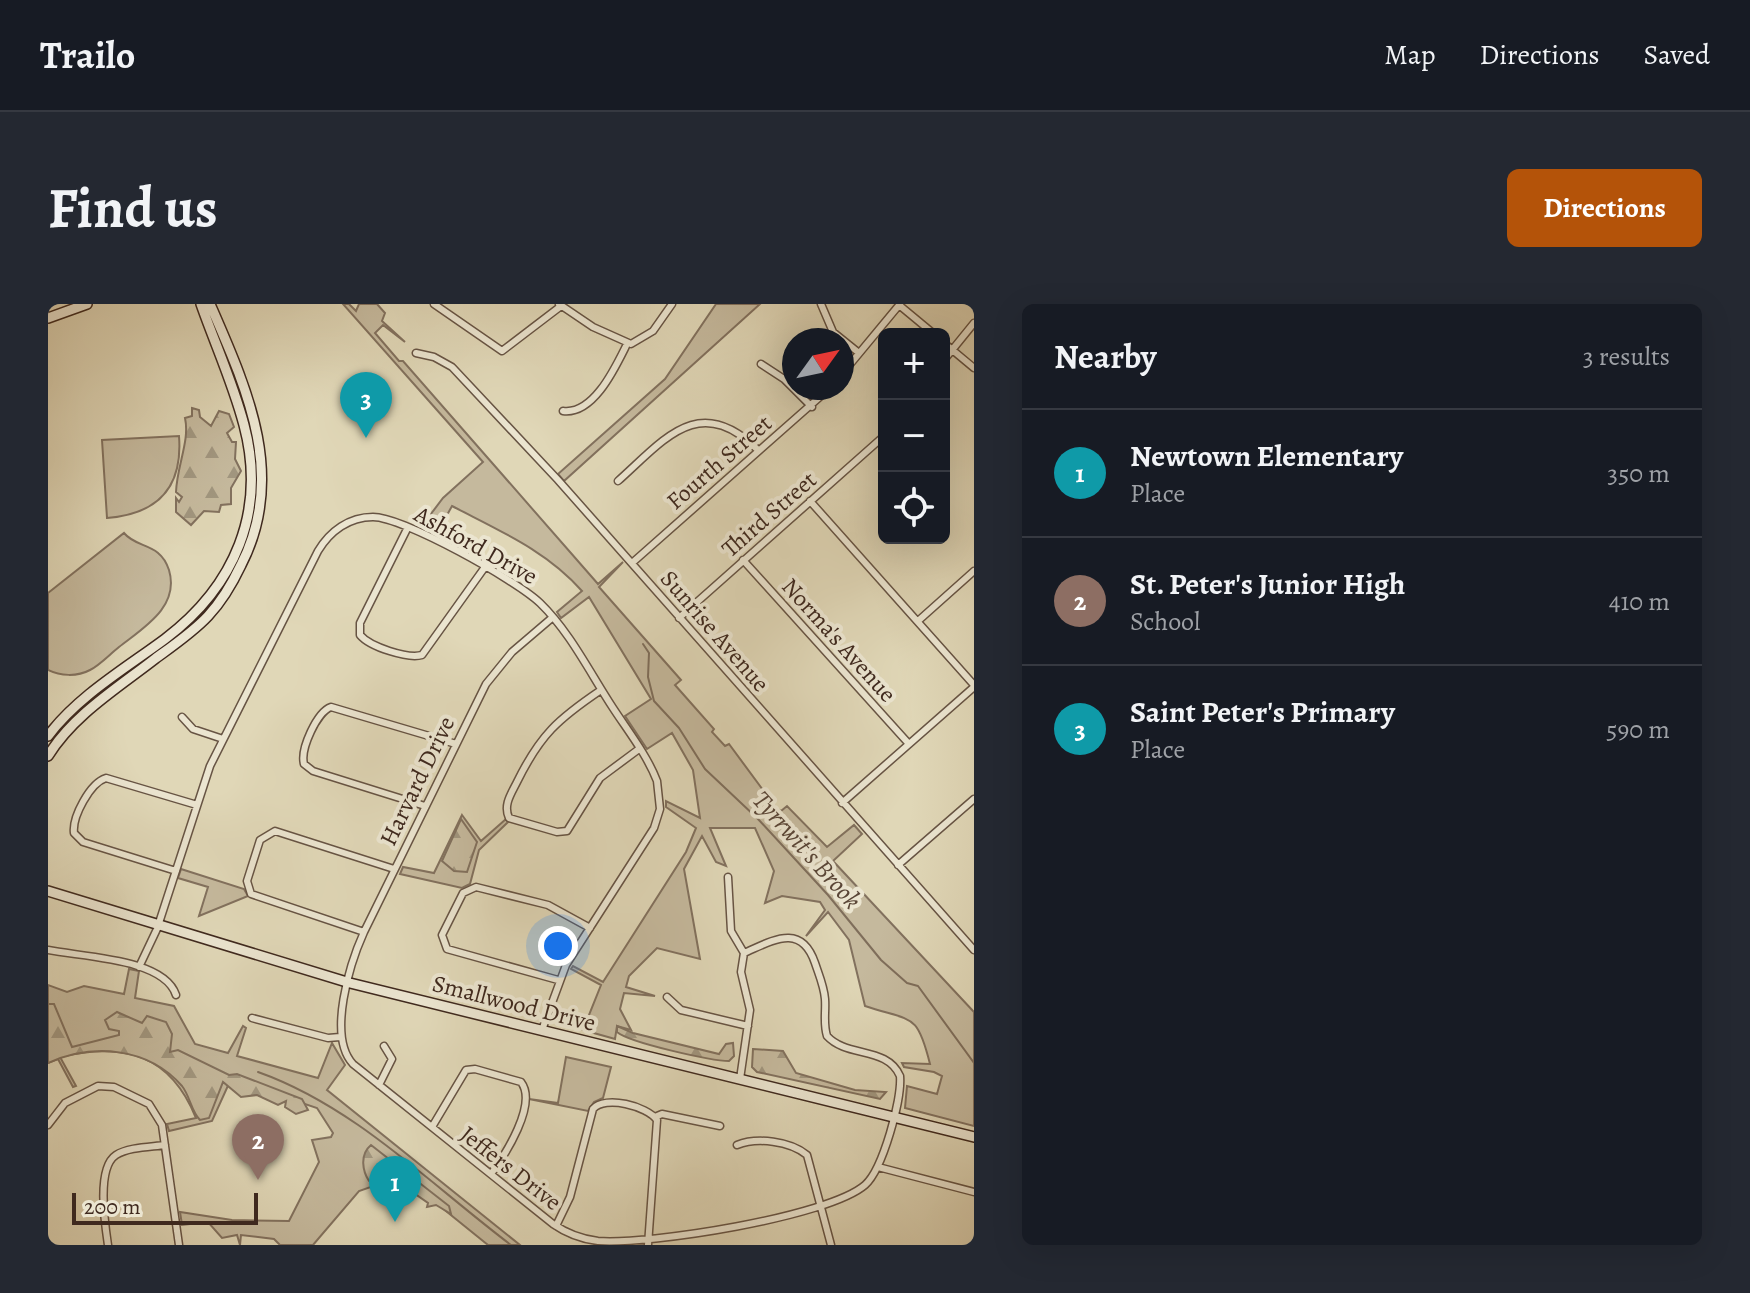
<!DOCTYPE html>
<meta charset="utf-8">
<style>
:root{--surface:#171b24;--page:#242831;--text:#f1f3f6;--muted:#9ea1a6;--line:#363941;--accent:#b45309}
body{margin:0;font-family:Alegreya,serif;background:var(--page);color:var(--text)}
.controls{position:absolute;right:24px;top:24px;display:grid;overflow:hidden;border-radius:12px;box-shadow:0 8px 32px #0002}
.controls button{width:72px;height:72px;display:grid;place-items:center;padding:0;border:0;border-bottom:2px solid var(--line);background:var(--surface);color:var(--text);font:40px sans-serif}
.compass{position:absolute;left:734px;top:24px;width:72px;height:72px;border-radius:50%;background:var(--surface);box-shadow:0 8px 32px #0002;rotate:57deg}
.scale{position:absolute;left:24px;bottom:20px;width:186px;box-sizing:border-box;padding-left:8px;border:4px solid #3f291e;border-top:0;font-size:22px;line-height:28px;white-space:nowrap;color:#3f291e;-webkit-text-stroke:6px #ebe5d0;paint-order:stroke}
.you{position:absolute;left:510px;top:642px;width:28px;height:28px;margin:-20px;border:6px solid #fff;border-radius:50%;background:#1a73e8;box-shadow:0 0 0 12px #1a73e833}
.badge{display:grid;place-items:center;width:52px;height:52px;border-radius:50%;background:var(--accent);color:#fff;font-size:26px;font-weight:700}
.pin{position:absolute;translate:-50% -66px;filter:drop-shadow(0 2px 4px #0008)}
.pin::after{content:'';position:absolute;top:42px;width:28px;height:24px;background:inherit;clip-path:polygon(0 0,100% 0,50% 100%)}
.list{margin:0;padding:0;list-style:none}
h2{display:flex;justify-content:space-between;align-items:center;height:104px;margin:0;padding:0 32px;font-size:34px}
h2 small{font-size:26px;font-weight:400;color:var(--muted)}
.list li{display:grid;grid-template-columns:52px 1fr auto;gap:24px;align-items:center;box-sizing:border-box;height:128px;padding:0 32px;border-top:2px solid var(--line)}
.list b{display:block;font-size:30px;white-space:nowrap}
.list p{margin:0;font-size:26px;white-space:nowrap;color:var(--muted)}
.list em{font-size:26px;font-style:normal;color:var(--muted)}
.icon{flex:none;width:44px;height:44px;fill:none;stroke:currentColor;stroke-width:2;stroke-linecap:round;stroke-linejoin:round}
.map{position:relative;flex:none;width:926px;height:941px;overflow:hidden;border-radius:12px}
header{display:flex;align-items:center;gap:48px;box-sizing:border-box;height:112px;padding:0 40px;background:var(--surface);border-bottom:2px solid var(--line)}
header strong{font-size:38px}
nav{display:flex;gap:44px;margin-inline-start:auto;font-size:28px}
.intro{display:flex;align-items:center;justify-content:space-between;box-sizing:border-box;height:192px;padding:0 48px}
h1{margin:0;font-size:56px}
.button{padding:20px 36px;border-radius:12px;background:var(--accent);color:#fff;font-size:28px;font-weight:700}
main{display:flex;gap:48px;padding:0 48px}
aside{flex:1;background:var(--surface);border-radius:12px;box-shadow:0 8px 32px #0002}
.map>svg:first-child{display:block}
</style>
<header>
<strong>Trailo</strong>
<nav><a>Map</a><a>Directions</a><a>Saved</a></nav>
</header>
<div class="intro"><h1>Find us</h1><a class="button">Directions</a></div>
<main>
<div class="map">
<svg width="926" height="941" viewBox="0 0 926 941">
<defs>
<pattern id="forest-firs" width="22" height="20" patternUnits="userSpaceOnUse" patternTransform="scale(2)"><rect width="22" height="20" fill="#c5b99d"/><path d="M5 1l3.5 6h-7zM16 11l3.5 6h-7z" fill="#a1967f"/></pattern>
</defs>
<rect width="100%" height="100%" fill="#e0d7b7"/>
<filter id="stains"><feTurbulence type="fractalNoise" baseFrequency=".0025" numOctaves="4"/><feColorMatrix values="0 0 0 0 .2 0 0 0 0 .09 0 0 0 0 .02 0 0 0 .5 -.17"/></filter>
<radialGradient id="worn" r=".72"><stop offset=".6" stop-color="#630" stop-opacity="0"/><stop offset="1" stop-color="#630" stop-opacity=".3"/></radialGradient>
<path fill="#c5b99d" stroke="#82715e" stroke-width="2" d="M295,0H301L308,7L311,0H329L337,9L334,17L357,38L335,21L327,29L351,57H355L550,280L575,258L551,283L633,376L627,381L666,425L664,428L677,442L681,440L729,505L733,507L739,502L779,543L806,521L814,530L785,557L926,708V822L857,804L859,782L889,790L894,772L886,768L856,763L854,759L882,760C869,708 865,718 817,702L801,636L780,608L758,632L777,606L772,598L734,592L717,599L726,567L707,524H662L678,562L668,558L654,532L636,565L652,655L609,644L581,672L578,683L607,692L576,689L572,705L583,726L569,722L567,735L535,726L553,681L523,665L525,662L555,678L638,548L648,524L618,503V497L652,514L645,466L624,429L599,445L577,412L603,395L541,293L513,314L509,308L534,287C499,247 452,227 404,202L388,231L373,223L395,194L435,158Z
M668,0H712L516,177L510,170L617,75Z
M131,132C135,184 110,210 59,214L54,136Z
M76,229C89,245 112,238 121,266C132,303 95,324 71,343C62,350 52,361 42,366C29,373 12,372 0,366V289Z
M414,511L433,537L458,515L460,518L431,546L422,580L414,584L352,570L355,563L386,569Z
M133,565L196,585L200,592L151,612L160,583L130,574Z
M81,665L91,667L87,694L126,702L147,740L180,749L195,722L198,724L189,752L270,774L284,739L297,761L279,786L472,941H440L336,857L332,861L340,877L311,887L265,941H232L226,935L193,931L192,941L189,931L174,934L160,918L134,921L132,908L184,916L241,917L271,858L264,836L283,833L285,829L269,804L183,775L164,817L121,827L119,820L148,814C122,750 76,738 12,753L28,782L25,783L10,755L0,759V681L19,688L36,682L76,690Z
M518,753L563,763L555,794L546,798L540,807L481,795L510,799Z"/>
<path fill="url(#forest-firs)" stroke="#82715e" stroke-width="2" d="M144,104L151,106L152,113L163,122L171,107L181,110L186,123L179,129L184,138H188L187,155L193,167L183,184V200L173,201L171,208L156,207L143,221L128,208V194L131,198L134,193L128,188C129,161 142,137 137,114L144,112Z
M413,515L429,538L419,568L406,567L394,557Z
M0,700H6L24,743L71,731V727L61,725L57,716L69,708L94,719L99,712L118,718L124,730L122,748L130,746L181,771L189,770L254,795L260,806L248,810L237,803L238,797L230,801L209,791L193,793L175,778L161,814L152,816C143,807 142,792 134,782C100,743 45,739 0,759Z
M569,722L585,729L671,750L678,740L685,739L686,752L681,757C664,757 582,739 569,728Z
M705,745L735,747L748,769L807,786L838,788L832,795L709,768L704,763Z
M323,841L401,902L403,910L388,901L379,903L380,899L363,887L364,884H357L341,869L327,879L321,877C315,868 311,851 323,841Z"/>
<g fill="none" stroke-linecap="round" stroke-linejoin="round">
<path stroke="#7f6e5b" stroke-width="2" d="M595,340L601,349L600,373L606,397L631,424L657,465L710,515L780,591L833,656L859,679L870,682L926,759
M210,768C306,802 381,879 463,941"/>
<g stroke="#675444" stroke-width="9">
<path id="street" d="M386,0L454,47L513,2
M511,0L545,23L583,40L605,27L624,0
M773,0L785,28L811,49
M851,1L886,30
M896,39L926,64
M368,49L386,53L404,63L510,176L926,646
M896,56L926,19
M713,60L736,75L764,103
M794,70L852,0
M515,107C546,111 568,62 579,40
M570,177C617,135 651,88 710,146
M762,197L926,381
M360,223L312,319V331C322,343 360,355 374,351L437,263
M695,256L861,440
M584,259L782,84
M505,313L464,348L438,380L316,628C302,659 279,732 305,760L505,920C518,929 533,935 550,937C600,941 780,913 817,881C835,865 854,795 852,772C839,742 799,754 779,732C775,719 778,708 777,695C776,682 771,671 767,659C753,618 724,637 696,649L693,668L702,706L692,775
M631,314L836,132
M870,317L926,267
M553,386C510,415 492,431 469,478C463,490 455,501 461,514L509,528L519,527L552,474L591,445
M134,413L145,425L175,435
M794,499L926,383
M377,502L265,467L256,460C252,445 269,408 283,403L408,440
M850,561L926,495
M128,567L35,538L26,529C24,513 42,479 58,474L149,501
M680,573L683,627L696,649
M316,628L203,590L199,577L212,536L227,527L346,565
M0,646C33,653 116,654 128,691
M91,663L109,625L162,462L270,247C282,227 301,213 325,213C355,213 468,276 492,299C522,328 542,369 565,404C580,427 599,451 609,477L612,505L606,524L518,661L494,726
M510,676L399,645L394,631L415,589L428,583L500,601L542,624
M619,693L633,706L700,722
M204,714L280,734L292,733
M331,781L344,755L336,742
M607,813L614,810L672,822
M0,821L17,799L50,782L66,783L101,800L114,821L131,941
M384,823L418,766L427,765L473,778C490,800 457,851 443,870
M689,841C709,833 742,837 759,851L783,941
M830,863L926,888
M508,922L522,893L545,805C557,791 599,802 609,816L600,941
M60,941C57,921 48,864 68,851C80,843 103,843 117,841"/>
</g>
<g stroke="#3f291e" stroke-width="12">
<path id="secondary" d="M0,14L39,0
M0,432C30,392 78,364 117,335C187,282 219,207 196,121C185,79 167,40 153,0
M0,452C25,411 71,383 108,354C126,341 145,328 160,312C174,297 184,280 193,261C239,172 199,85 162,0
M0,587L302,679L926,833"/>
</g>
<use href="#street" stroke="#ebe5d0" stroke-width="6"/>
<use href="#secondary" stroke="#ebe5d0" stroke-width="9"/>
</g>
<g text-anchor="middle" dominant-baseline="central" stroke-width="8" stroke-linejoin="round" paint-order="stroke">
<g font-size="24" fill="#3f291e" stroke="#ebe5d0">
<text transform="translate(671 158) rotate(-41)">Fourth Street</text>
<text transform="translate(721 210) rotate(-41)">Third Street</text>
<text transform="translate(428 241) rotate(29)">Ashford Drive</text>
<text transform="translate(667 327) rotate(49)">Sunrise Avenue</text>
<text transform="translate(791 336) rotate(48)">Norma's Avenue</text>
<text transform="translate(369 477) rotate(-64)">Harvard Drive</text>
<text transform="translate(466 699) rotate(14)">Smallwood Drive</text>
<text transform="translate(463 864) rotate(38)">Jeffers Drive</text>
</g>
<g font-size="26" font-style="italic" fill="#5a4637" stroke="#ebe5d0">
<text transform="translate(759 546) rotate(48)">Tyrrwit's Brook</text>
</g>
</g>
<rect width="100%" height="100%" filter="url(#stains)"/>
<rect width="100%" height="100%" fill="url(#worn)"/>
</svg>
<div class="controls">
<button>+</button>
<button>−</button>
<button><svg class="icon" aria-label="locate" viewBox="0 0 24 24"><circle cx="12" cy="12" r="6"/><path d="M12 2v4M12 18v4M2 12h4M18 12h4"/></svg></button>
</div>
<svg class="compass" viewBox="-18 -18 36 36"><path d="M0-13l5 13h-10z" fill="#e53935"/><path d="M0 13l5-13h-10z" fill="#9ea1a6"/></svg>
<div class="scale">200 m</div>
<div class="you"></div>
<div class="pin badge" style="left:347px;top:918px;background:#0f9aa8">1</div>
<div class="pin badge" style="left:210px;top:876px;background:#8d6e63">2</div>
<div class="pin badge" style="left:318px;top:134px;background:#0f9aa8">3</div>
</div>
<aside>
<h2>Nearby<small>3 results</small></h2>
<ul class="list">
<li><span class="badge" style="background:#0f9aa8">1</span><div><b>Newtown Elementary</b><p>Place</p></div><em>350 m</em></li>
<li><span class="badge" style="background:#8d6e63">2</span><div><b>St. Peter's Junior High</b><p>School</p></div><em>410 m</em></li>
<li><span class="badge" style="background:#0f9aa8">3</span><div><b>Saint Peter's Primary</b><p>Place</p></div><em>590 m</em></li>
</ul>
</aside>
</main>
